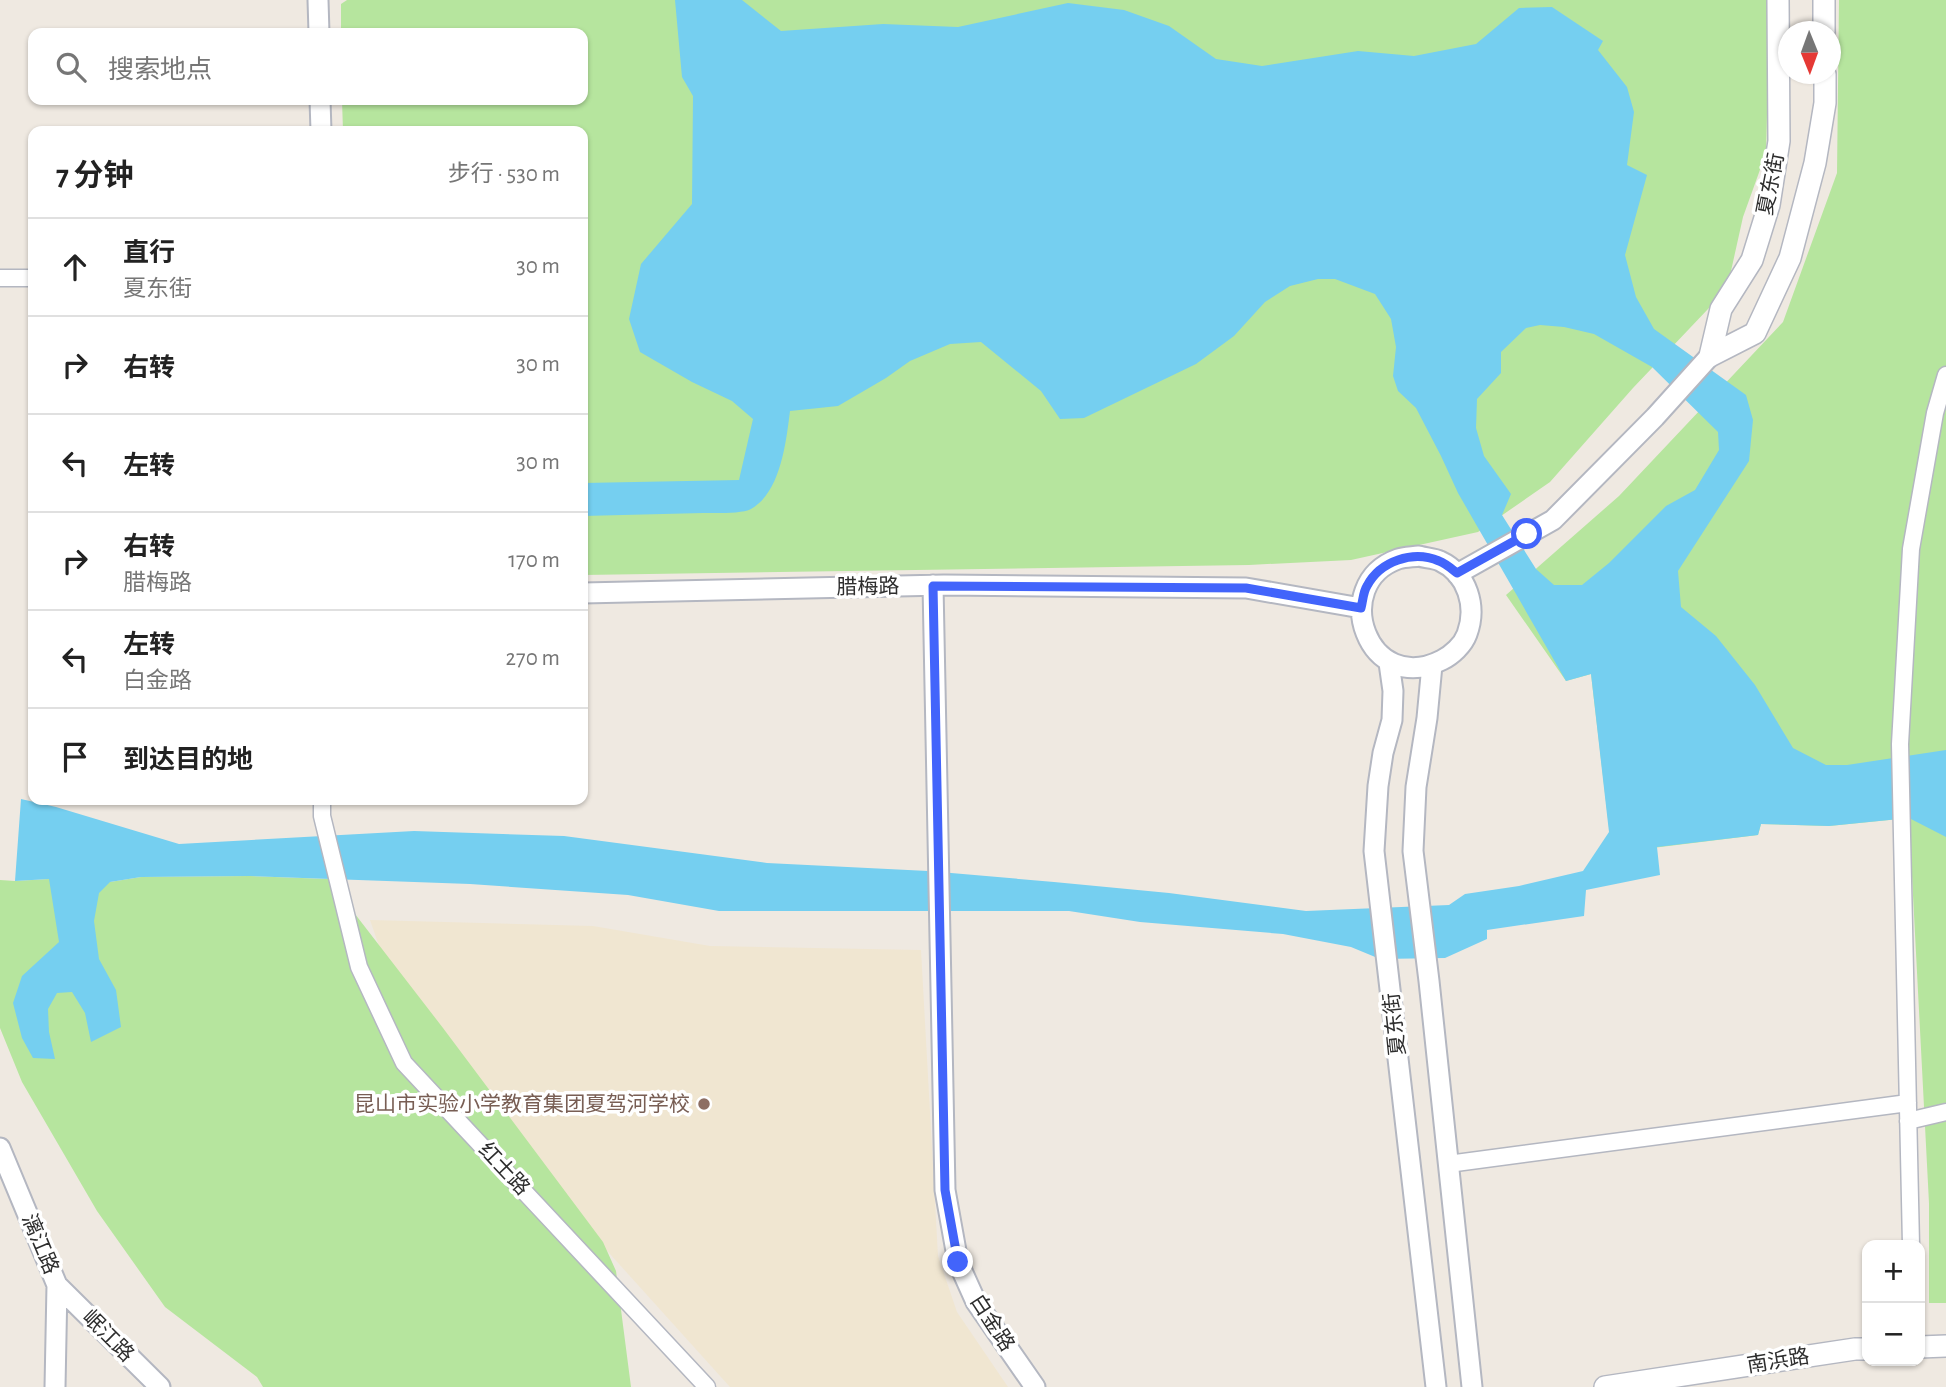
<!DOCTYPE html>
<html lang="zh">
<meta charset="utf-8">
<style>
:root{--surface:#fff;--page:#f2f2f2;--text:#222;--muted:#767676;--line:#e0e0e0}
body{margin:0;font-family:"Alegreya Sans","Noto Sans SC",sans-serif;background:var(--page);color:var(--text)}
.controls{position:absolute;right:21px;bottom:21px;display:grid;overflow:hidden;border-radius:14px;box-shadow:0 2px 5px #0004}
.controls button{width:63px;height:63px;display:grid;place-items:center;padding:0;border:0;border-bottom:2px solid var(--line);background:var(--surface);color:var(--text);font:35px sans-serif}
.compass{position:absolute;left:1778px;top:21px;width:63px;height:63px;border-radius:50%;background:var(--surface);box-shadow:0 2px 5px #0004;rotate:179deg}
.stop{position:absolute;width:21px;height:21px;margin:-16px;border:5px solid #4264fb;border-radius:50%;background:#fff}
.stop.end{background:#4264fb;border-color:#fff;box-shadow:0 2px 7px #0008}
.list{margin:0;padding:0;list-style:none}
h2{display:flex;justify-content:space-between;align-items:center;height:91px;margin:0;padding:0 28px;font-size:30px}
h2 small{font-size:23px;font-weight:400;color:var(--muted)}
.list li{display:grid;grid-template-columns:46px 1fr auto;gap:21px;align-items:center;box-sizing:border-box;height:98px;padding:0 28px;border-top:2px solid var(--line)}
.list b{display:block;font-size:26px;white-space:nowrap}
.list p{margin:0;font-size:23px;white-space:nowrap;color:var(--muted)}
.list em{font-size:23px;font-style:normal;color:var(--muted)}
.icon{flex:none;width:38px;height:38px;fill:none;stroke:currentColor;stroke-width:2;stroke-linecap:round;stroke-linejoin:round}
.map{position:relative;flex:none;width:1946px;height:1387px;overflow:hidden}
.search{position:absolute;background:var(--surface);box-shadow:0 2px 5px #0004;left:28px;top:28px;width:560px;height:77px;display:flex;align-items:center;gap:18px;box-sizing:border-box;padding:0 24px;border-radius:14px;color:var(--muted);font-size:26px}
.panel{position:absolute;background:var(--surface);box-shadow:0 2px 5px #0004;left:28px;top:126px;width:560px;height:679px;border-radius:14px}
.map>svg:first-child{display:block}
</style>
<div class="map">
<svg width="1946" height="1387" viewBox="0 0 1946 1387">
<rect width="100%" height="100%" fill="#efe9e1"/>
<path fill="#f0e6d1" d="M370,920L593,926L710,946L921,950L938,1256L957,1312L1008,1387H730L527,1162L398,1001Z"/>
<path fill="#b6e59e" d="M347,0H1770L1766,153L1743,217L1727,289L1633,388L1550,482L1478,532L1351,560L1249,565L583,575V131H343L342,100H583V33H341V4Z
M1839,0H1946V1303H1929V1203L1909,818L1829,826L1761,824L1758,835L1612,853L1591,674L1566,681L1506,595L1619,496L1783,322L1837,173Z
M250,876L328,879L443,1028L603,1242L616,1271L631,1387H263L257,1377L165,1307L97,1211L22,1082L0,1028V880L15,881L49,879L110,882L141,877Z"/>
<path fill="#75cff0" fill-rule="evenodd" d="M675,0H742L781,31L883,24L958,27L1068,3L1124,10L1169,26L1216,59L1262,66L1358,51L1414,56L1476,44L1519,8L1552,7L1603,41L1598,50L1627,87L1634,112L1627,165L1647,175L1625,255L1636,297L1654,329L1746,395L1753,420L1749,461L1678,571L1681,607L1716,636L1755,685L1793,748L1826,765H1847L1946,750V837L1909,818L1829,826L1761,824L1758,835L1657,847L1660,875L1586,890L1584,916L1487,930V939L1445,958L1380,959L1351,947L1283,934L1140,922L1069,911H719L628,895L470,884L250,876L141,877L110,882L99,893L94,921L99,959L116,990L121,1027L91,1042L85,1013L72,992L57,993L48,1009L49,1032L55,1059L33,1058L22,1038L13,1003L22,976L59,942L49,879L15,881L21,799L56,807L179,844L414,831L564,836L767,863L928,871L1054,882L1169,893L1306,911L1449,905L1465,894L1519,886L1583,871L1609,832L1591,674L1566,681L1458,493L1441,456L1416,408L1398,391L1393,376L1396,347L1391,319L1375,294L1335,279H1318L1290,286L1265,302L1234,336L1196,364L1084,418L1060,419L1041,391L981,342L950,344L910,361L886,378L838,406L790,411C786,442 781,492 751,509C742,514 714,513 703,513C663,514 623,515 583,516V483L739,480L753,419L732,401L692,382L640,352L629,319L641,264L692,204L693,96L682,77ZM1540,325L1564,327L1594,334L1652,367L1718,432L1719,450L1695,490L1666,506L1609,563L1582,585H1554L1536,569L1502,515L1511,494L1484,456L1476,428L1477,399L1501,373V352L1526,328Z"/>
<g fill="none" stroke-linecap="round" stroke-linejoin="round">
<g stroke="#b4b7c1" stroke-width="19">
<path id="minor" d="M0,278H33
M322,800V816L359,967L404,1063L707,1387
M1908,1121L1946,1112
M1448,1164L1908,1103
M1911,1245L1900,744L1911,549L1935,413L1946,375"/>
</g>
<g stroke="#b4b7c1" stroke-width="23">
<path id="tertiary" d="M318,0L319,33
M320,100L321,131
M1419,556C1425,558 1434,558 1440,561C1468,574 1477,607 1467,634C1463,645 1452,655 1442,660C1368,698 1328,584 1398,559C1404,557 1412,557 1419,556Z
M1457,574L1553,520L1655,417L1710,356
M933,585L945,1190L958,1262L976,1302L1035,1387
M583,593L944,585L1246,588L1361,608
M1389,663L1393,691L1392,720L1383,753L1378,786L1374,851L1436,1387
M1432,665L1427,718L1416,787L1413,851L1429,981L1472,1387
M0,1148L57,1285L55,1387
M57,1285L160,1387"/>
</g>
<g stroke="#b4b7c1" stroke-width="24">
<path id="secondary" d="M1824,0V32
M1710,356L1721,309L1752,260L1769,205L1779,141L1778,0
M1710,356L1755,333L1790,258L1815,163L1825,103V74
M1920,1347L1946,1346
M1605,1387L1855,1349H1867"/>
</g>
<use href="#minor" stroke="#fff" stroke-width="16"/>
<use href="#tertiary" stroke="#fff" stroke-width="19"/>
<use href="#secondary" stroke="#fff" stroke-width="21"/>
</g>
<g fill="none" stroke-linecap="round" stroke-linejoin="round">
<path stroke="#4264fb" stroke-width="9" d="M958,1262L945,1190L933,586L1246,588L1361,608C1363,601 1363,592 1367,586C1380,561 1413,550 1439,561C1445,563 1452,569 1457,573L1527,534"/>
</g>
<circle fill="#8d6e63" stroke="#fff" stroke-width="2.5" cx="704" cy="1104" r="7"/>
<g text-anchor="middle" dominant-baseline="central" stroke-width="7" stroke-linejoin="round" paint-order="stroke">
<g font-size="21" fill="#2e2e2e" stroke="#fff">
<text transform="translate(1771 184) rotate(-79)">夏东街</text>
<text transform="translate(868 587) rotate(-1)">腊梅路</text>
<text transform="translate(1395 1024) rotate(-96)">夏东街</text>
<text transform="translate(504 1169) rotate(47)">红士路</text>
<text transform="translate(40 1244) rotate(67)">漓江路</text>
<text transform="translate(992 1323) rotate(57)">白金路</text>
<text transform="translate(108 1336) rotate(45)">岷江路</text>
<text transform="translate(1778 1361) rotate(-9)">南浜路</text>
</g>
<g font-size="21" fill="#785e54" stroke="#fff" text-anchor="end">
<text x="690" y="1104">昆山市实验小学教育集团夏驾河学校</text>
</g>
</g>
</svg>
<div class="controls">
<button>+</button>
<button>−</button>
</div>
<svg class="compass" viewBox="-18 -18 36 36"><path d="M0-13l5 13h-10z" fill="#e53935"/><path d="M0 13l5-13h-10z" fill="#767676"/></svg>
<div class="stop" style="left:1527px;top:534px"></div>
<div class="stop end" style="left:958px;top:1262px"></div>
<div class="search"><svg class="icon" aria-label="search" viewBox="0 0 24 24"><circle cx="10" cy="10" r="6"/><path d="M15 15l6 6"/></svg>搜索地点</div>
<section class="panel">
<h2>7 分钟<small>步行 · 530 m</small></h2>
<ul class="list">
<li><svg class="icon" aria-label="ahead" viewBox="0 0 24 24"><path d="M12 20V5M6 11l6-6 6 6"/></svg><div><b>直行</b><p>夏东街</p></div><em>30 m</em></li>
<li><svg class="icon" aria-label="right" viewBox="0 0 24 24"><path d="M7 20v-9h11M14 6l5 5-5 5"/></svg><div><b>右转</b></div><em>30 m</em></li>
<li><svg class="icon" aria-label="left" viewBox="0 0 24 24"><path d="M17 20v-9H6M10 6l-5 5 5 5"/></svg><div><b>左转</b></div><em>30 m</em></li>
<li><svg class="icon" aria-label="right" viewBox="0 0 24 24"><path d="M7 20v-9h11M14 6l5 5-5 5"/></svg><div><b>右转</b><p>腊梅路</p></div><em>170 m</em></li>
<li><svg class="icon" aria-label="left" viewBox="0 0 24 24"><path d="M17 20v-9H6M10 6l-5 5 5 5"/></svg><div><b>左转</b><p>白金路</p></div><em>270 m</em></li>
<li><svg class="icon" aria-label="arrive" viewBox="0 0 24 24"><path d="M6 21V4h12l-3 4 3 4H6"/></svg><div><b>到达目的地</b></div></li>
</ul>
</section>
</div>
